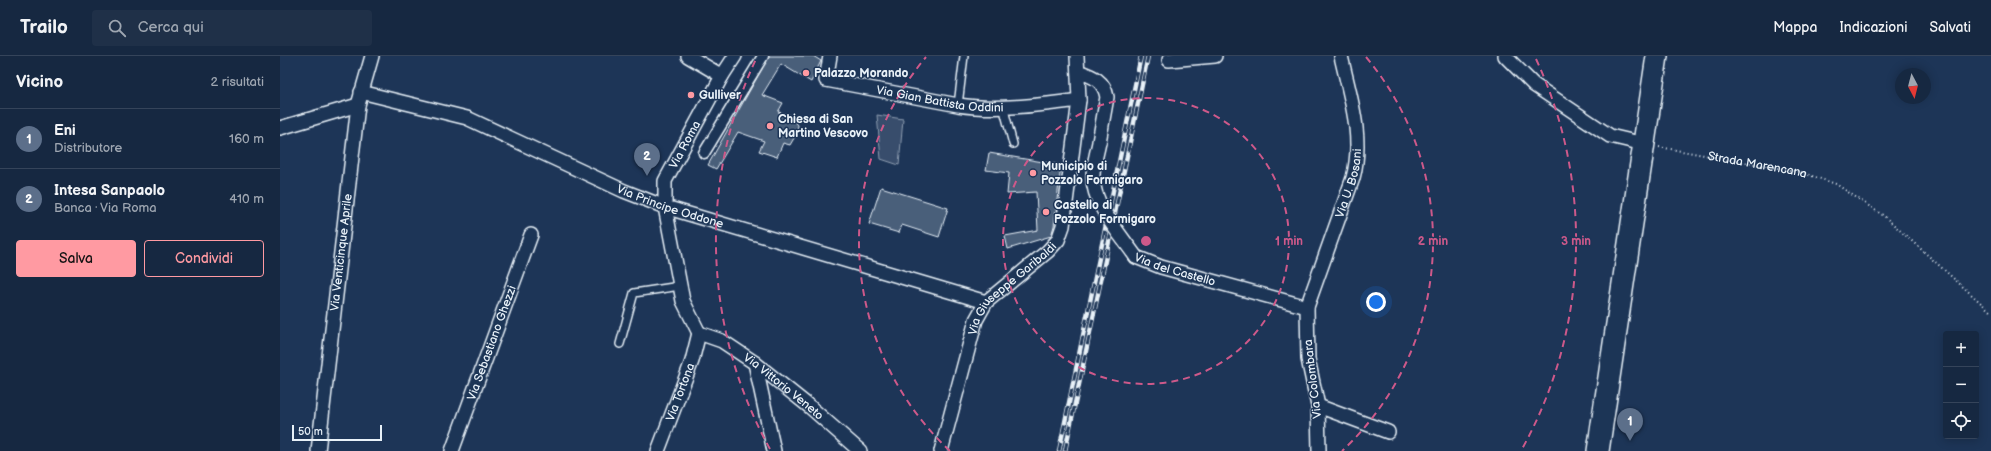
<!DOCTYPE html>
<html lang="it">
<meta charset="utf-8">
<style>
:root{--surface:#162841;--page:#1f3048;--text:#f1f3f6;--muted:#9ea6b1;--line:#35445a;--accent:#ff9aa2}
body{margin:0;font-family:"Balsamiq Sans",sans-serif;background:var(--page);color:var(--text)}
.controls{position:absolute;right:12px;bottom:12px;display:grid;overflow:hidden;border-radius:4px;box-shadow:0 2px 10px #0003}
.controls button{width:36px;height:36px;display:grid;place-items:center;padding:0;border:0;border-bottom:1px solid var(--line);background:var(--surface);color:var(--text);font:20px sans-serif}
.compass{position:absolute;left:1615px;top:12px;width:36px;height:36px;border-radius:50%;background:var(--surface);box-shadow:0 2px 10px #0003;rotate:173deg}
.scale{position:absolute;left:12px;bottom:10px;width:90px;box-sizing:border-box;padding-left:4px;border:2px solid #e8f1f8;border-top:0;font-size:11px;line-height:14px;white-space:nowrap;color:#e8f1f8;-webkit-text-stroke:3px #1d3557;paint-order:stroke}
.you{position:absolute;left:1096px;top:246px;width:14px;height:14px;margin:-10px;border:3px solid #fff;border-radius:50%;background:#1a73e8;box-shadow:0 0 0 6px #1a73e833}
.badge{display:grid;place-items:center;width:26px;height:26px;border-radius:50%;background:var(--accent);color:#fff;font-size:13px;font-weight:700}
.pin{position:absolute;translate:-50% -33px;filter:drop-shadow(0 1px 2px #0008)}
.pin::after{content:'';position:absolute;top:21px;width:14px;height:12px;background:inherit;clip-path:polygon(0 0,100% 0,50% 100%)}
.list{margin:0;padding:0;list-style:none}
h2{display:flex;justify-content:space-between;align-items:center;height:52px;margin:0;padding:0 16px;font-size:17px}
h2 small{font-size:13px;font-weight:400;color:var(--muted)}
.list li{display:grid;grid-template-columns:26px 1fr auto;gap:12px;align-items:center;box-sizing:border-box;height:60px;padding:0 16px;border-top:1px solid var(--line)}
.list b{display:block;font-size:15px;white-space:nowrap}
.list p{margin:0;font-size:13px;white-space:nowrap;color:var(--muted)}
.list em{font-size:13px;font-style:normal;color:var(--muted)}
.actions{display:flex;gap:8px;padding:12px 16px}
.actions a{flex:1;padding:9px 0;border:1px solid var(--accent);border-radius:4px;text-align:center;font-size:14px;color:var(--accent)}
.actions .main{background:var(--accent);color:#111}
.icon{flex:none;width:22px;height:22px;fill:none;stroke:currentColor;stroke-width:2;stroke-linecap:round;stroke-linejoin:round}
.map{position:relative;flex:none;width:1711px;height:395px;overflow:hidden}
header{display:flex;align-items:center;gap:24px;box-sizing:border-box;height:56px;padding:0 20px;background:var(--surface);border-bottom:1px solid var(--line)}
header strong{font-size:19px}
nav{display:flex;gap:22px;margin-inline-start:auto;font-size:14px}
.search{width:280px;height:36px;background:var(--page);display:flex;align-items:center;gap:10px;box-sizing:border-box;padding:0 14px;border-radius:4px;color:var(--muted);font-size:15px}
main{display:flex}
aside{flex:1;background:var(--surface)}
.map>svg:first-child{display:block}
</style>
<header>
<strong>Trailo</strong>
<div class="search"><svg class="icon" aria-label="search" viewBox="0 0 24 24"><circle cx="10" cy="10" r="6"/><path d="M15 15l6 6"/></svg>Cerca qui</div>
<nav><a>Mappa</a><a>Indicazioni</a><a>Salvati</a></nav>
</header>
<main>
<aside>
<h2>Vicino<small>2 risultati</small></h2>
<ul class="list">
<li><span class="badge" style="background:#5c6f8a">1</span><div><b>Eni</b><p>Distributore</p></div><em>160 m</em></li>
<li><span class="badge" style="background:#5c6f8a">2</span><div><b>Intesa Sanpaolo</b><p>Banca · Via Roma</p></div><em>410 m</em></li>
</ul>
<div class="actions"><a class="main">Salva</a><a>Condividi</a></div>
</aside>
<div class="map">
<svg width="1711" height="395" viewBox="0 0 1711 395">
<rect width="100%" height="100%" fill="#1d3557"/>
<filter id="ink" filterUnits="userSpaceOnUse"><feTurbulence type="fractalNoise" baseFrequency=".025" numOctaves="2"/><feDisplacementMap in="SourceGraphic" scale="8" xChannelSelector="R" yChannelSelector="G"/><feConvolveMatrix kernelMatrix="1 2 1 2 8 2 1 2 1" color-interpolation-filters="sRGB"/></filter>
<g filter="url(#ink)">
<path fill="#374d6c" stroke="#909fb2" d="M597,59L623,63L619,109L601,103Z"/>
<path fill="#495e7a" stroke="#e8f1f8" d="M489,0H533L541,5L531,26L501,8L482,39L503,47L498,56L510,59L518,69L517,77L510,89L503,87L497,101L479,95L484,85L458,76L436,113L428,109Z
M709,97L781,109L774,170L771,180L728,193L725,180L758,174L756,136L727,138L729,117L706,114Z
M601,131L668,152L659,181L622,169L619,177L589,168Z"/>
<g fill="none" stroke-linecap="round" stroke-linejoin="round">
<g stroke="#e8f1f8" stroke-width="10">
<path id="service" d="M678,49L684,0
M723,50L733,88
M340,288L354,237L400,230"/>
</g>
<g stroke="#e8f1f8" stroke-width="13">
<path id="pedestrian" d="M424,97L483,0"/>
</g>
<g stroke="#e8f1f8" stroke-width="16">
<g id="minor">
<path d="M408,0L442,20"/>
<path id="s2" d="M550,0L546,24L678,49C717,55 760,49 799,44"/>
<path d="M1225,0L1254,29L1330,80L1364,88"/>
<path d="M889,4L935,0"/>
<path d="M798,15C812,20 824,24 827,41L819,86"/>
<path id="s3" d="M81,36L187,62L344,135L385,151L706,246"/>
<path d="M0,72L78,49"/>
<path id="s4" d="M856,201L881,211L1027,251"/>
<path id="s5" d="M419,277L403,245L385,151V125L442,20L455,0"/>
<path id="s6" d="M419,277L442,285L475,307L530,351L580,395"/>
<path d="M475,307L494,395"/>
<path d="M1038,350L1108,376"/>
<path id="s7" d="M38,395L78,49L92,0"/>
<path id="s8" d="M172,395L251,179"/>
<path id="s9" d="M378,395L412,305L419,277"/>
<path id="s10" d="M661,395L696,264L706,246L768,195L778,184L783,170L799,44L797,0"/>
<path id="s11" d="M1039,395L1038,350L1028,303L1027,251L1073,122C1084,80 1070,41 1061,0"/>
</g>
</g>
<g stroke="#e8f1f8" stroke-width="24">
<path id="primary" d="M1318,395L1377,0"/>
</g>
<path stroke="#e8f1f8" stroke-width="2" stroke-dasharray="1 3" stroke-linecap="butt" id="s1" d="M1379,91L1520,116L1556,128L1604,160L1711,256"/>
<use href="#service" stroke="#1d3557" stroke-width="7"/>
<use href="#pedestrian" stroke="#1d3557" stroke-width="10"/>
<use href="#minor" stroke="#1d3557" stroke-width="13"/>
<use href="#primary" stroke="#1d3557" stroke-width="21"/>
<g stroke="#e8f1f8" stroke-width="4.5">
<path id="rail" d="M779,395L861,0
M785,395L868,0"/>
</g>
<use href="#rail" stroke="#1d3557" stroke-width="3" stroke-dasharray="9" stroke-linecap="butt"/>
<g stroke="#e8f1f8" stroke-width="16" stroke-linecap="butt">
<path id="minor-bridge" d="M819,86C817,97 813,109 813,120C812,148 841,179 856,201"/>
</g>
<use href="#minor-bridge" stroke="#1d3557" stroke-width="13"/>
</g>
</g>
<g fill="none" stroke="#cd598a" stroke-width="2" stroke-dasharray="7 5">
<circle cx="866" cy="185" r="143"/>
<path d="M670 395A287 287 0 0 1 646 1M1086 1A287 287 0 0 1 1062 395"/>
<path d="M490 393A430 430 0 0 1 476 3M1256 3A430 430 0 0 1 1242 393"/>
</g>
<g fill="#ff9aa2" stroke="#1d3557" stroke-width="1.5">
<circle cx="526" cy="17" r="4"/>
<circle cx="411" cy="39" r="4"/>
<circle cx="490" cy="70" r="4"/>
<circle cx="753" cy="117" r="4"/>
<circle cx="766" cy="156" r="4"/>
</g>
<g text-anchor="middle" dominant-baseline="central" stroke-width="3" stroke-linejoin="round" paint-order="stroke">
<g font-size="12" font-weight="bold" fill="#e8f1f8" stroke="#1d3557" text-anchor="start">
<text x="534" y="17">Palazzo Morando</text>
<text x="419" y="39">Gulliver</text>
<text x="498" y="63">Chiesa di San<tspan x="498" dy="14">Martino Vescovo</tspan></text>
<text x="761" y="110">Municipio di<tspan x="761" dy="14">Pozzolo Formigaro</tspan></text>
<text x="774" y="149">Castello di<tspan x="774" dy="14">Pozzolo Formigaro</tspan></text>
</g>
<g font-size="12" fill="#e8f1f8" stroke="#1d3557">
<text stroke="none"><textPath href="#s2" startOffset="140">Via Gian Battista Oddini</textPath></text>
<text stroke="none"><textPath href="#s5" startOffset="199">Via Roma</textPath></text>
<text stroke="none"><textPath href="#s1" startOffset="100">Strada Marencana</textPath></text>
<text stroke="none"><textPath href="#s11" startOffset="276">Via U. Bosani</textPath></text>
<text stroke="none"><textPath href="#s3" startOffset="331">Via Principe Oddone</textPath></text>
<text stroke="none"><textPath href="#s7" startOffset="200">Via Venticinque Aprile</textPath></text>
<text stroke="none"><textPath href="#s4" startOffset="41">Via del Castello</textPath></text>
<text stroke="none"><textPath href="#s10" startOffset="183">Via Giuseppe Garibaldi</textPath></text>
<text stroke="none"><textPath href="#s8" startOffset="115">Via Sebastiano Ghezzi</textPath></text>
<text transform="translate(1033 323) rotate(-97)">Via Colombara</text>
<text stroke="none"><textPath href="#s6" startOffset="101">Via Vittorio Veneto</textPath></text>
<text stroke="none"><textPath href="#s9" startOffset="63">Via Tortona</textPath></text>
</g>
</g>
<circle cx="866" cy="185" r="6" fill="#cd598a" stroke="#1d3557" stroke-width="2"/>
<g font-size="12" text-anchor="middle" font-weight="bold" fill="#cd598a" stroke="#1d3557" stroke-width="3" stroke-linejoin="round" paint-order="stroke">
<text x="1009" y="189">1 min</text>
<text x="1153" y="189">2 min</text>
<text x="1296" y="189">3 min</text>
</g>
</svg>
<div class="controls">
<button>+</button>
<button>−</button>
<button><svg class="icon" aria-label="locate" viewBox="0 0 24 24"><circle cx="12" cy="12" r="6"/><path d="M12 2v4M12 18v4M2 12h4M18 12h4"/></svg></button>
</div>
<svg class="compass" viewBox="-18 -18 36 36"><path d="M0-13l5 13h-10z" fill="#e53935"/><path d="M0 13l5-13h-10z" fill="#9ea6b1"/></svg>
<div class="scale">50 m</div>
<div class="you"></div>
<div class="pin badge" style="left:1350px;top:385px;background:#5c6f8a">1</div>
<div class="pin badge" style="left:367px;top:120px;background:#5c6f8a">2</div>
</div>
</main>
